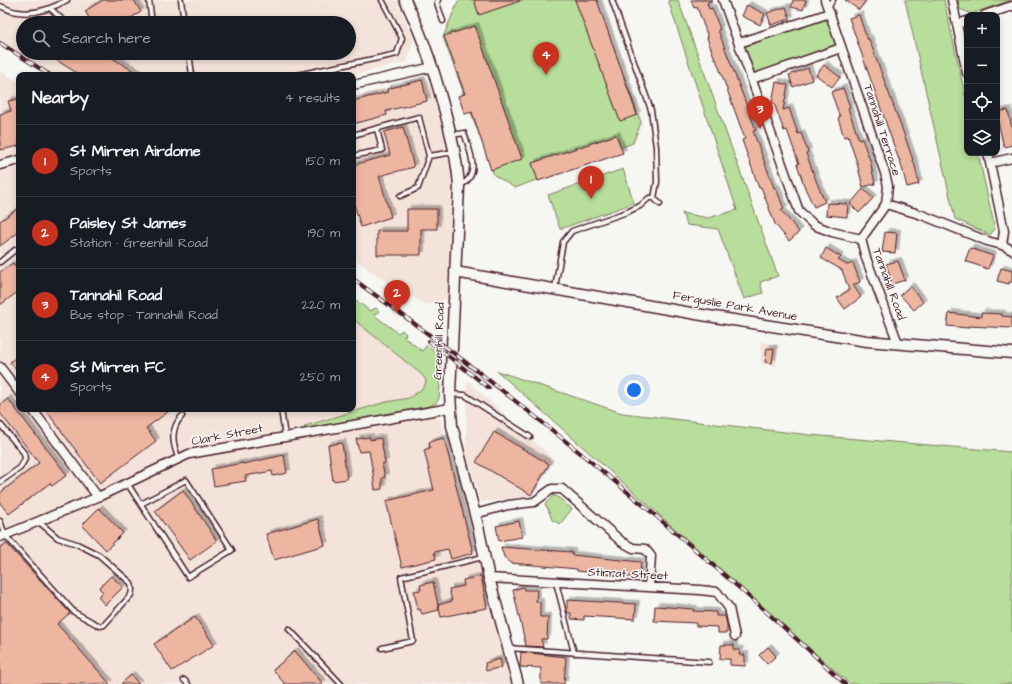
<!DOCTYPE html>
<meta charset="utf-8">
<style>
:root{--surface:#171b24;--page:#20242c;--text:#f1f3f6;--muted:#9ea1a6;--line:#363941;--accent:#c8321e}
body{margin:0;font-family:"Architects Daughter",sans-serif;background:var(--page);color:var(--text)}
.controls{position:absolute;right:12px;top:12px;display:grid;overflow:hidden;border-radius:8px;box-shadow:0 2px 6px #0003}
.controls button{width:36px;height:36px;display:grid;place-items:center;padding:0;border:0;border-bottom:1px solid var(--line);background:var(--surface);color:var(--text);font:20px sans-serif}
.you{position:absolute;left:634px;top:390px;width:14px;height:14px;margin:-10px;border:3px solid #fff;border-radius:50%;background:#1a73e8;box-shadow:0 0 0 6px #1a73e833}
.badge{display:grid;place-items:center;width:26px;height:26px;border-radius:50%;background:var(--accent);color:#fff;font-size:13px;font-weight:700}
.pin{position:absolute;translate:-50% -33px;filter:drop-shadow(0 1px 2px #0008)}
.pin::after{content:'';position:absolute;top:21px;width:14px;height:12px;background:inherit;clip-path:polygon(0 0,100% 0,50% 100%)}
.list{margin:0;padding:0;list-style:none}
h2{display:flex;justify-content:space-between;align-items:center;height:52px;margin:0;padding:0 16px;font-size:17px}
h2 small{font-size:13px;font-weight:400;color:var(--muted)}
.list li{display:grid;grid-template-columns:26px 1fr auto;gap:12px;align-items:center;box-sizing:border-box;height:72px;padding:0 16px;border-top:1px solid var(--line)}
.list b{display:block;font-size:15px;white-space:nowrap}
.list p{margin:0;font-size:13px;white-space:nowrap;color:var(--muted)}
.list em{font-size:13px;font-style:normal;color:var(--muted)}
.icon{flex:none;width:22px;height:22px;fill:none;stroke:currentColor;stroke-width:2;stroke-linecap:round;stroke-linejoin:round}
.map{position:relative;flex:none;width:1012px;height:684px;overflow:hidden}
.search{position:absolute;background:var(--surface);box-shadow:0 2px 6px #0003;left:16px;top:16px;width:340px;height:44px;display:flex;align-items:center;gap:10px;box-sizing:border-box;padding:0 14px;border-radius:22px;color:var(--muted);font-size:15px}
.panel{position:absolute;background:var(--surface);box-shadow:0 2px 6px #0003;left:16px;top:72px;width:340px;height:340px;border-radius:8px}
.map>svg:first-child{display:block}
</style>
<div class="map">
<svg width="1012" height="684" viewBox="0 0 1012 684">
<defs>
<filter id="shadow"><feDropShadow dx="3.5" dy="-3.5" stdDeviation="0" flood-color="#0004"/></filter>
</defs>
<rect width="100%" height="100%" fill="#f6f6f2"/>
<filter id="ink" filterUnits="userSpaceOnUse"><feTurbulence type="fractalNoise" baseFrequency=".025" numOctaves="2"/><feDisplacementMap in="SourceGraphic" scale="8" xChannelSelector="R" yChannelSelector="G"/><feConvolveMatrix kernelMatrix="1 2 1 2 8 2 1 2 1" color-interpolation-filters="sRGB"/></filter>
<g filter="url(#ink)">
<path fill="#f3e3da" fill-rule="evenodd" d="M0,0H396L414,39L407,62L353,75H55L0,42ZM23,23H349V53H23Z
M0,71L19,82V409H353V319L418,371L437,372L438,396L436,405L511,684H0Z
M423,77L430,84L452,165L448,298L426,305L390,285L353,258V97Z
M761,341L779,347L776,366L761,364Z
M467,380L554,460L531,496L481,502L466,452Z"/>
<path fill="#b7de9a" stroke="#807e62" d="M462,0H596L641,122L633,143L515,188L494,175L443,37L458,1Z
M668,0H678L778,276L760,282L763,293L744,299L718,229L687,225L682,213L708,218L737,210Z
M905,0H944L967,104V153H978L995,229L990,235L955,219Z
M958,0H1011L971,14L960,9Z
M827,17L837,45L755,74L744,45Z
M623,169L634,203L560,229L548,195Z
M353,298L370,311L376,308L379,311L374,315L398,333L402,330L406,334L404,337L422,351L427,345L440,355L441,370L439,399L436,403L430,406L304,429L305,426L386,402L409,398L422,389L425,385L426,380L421,374L353,319Z
M497,371L622,413L810,435L1012,452V684H850Z
M554,495L559,498L572,509L560,524L552,520L548,509L545,504Z"/>
<path fill="#edb6a1" stroke="#4a1f2b" filter="url(#shadow)" d="M103,0H134L141,12L122,23H92L85,11Z
M474,0H520V1L479,15Z
M575,0H597L637,115L620,121Z
M691,0H712L707,3L709,9L712,8L720,29L718,30L756,130L753,131L774,188H776L784,209L781,210L799,232L789,241L775,224L761,187L759,188L742,140L745,139L716,59H715L707,38L708,37L697,7L694,8Z
M793,0H806L803,10L791,7Z
M845,0H866L859,10Z
M747,5L765,14L760,25L742,16Z
M786,7L790,19L771,25L767,13Z
M859,15L867,39H869L905,137L915,166L919,184L907,187L900,160H899L849,18Z
M475,26L522,159L491,170L472,112L465,114L458,96L465,94L444,36Z
M45,53H104L140,75H80Z
M824,65L840,77L832,87L816,75Z
M808,68L812,80L793,87L789,75Z
M422,80L427,101L386,111L387,115L353,124V101L388,92L387,89Z
M776,82L788,85L783,110L789,108L798,134L801,133L808,152L806,153L817,183L825,202L814,207L805,188L797,164H799L787,130L784,131L774,103L772,102Z
M843,88L850,107L848,108L859,140L862,139L870,160L875,184L863,187L857,163L848,136L844,137L838,118L840,117L831,92Z
M19,99V146L0,150V114L11,111L8,101Z
M1008,110L1012,129V145L1004,147L998,122L997,123V112Z
M403,127L414,167L379,176L391,217L361,227L353,201V165L390,155L384,132Z
M616,135L623,153L538,181L532,163Z
M863,189L873,198L859,213L850,204Z
M827,203L848,204L847,217L826,215Z
M19,208V232L0,246V221Z
M407,209H437V229H421V255H377V231H407Z
M885,232L897,233L895,253L882,252Z
M826,248L841,257L838,260L847,265L853,263L860,282L853,285L861,297L845,309L837,298L849,290L842,270L821,258Z
M970,248L993,256L988,269L965,261Z
M898,261L905,280L892,284L886,264Z
M13,263L19,271V291L0,305V272Z
M1001,268L1012,271V282H1009V284L997,281Z
M910,286L923,302L914,310L900,295Z
M949,313L981,317V313L1002,314V316L1012,317V328L968,326V328L947,326Z
M767,348L774,349L772,363L765,362Z
M19,355V374L10,362Z
M8,399L67,475L52,486L50,483L9,514L0,503V493L39,463L0,413V405Z
M45,409H172L146,428L156,441L100,483Z
M494,432L549,464L531,495L476,462Z
M370,437V440L381,438L385,463L382,464L385,477L382,478V489L375,490L373,473L369,451L359,452L356,439Z
M444,438L473,553L451,559L448,549L434,552L436,559L402,567L386,501L434,490L424,450L430,448L429,442Z
M342,443L347,479L333,481L328,445Z
M284,455L287,473L273,476L272,471L245,476L246,481L214,486L211,469L243,463V464Z
M183,490L217,541L190,560L155,511Z
M99,508L123,533L106,550L82,525Z
M318,519L325,545L274,560L266,534Z
M519,521L522,537L499,541L496,526Z
M7,544L70,613L57,624L110,684H0V547Z
M501,547L572,552V555L641,562L639,578L577,571V569L511,563L504,557Z
M111,576L123,587L105,605L98,597L103,592L99,588Z
M481,576L487,608L441,617L438,605L452,601L449,589L464,586L463,580Z
M433,582L439,610L422,614L420,609L418,610L414,591L421,590L420,585Z
M523,587L524,590H537L536,601L540,602V617H548L547,639H541L543,647L526,646L513,590Z
M567,600L636,604L635,619L584,616V620L571,619V613H568L567,610Z
M655,606L694,609L693,611L716,612V616H725L727,624V633H718V627L696,626V623L654,621Z
M195,617L214,645L172,671L154,644Z
M721,645H734V650H740L739,655H745V666L730,665V659H720Z
M768,647L776,656L767,664L759,655Z
M295,651L323,684H285L273,670Z
M521,652L566,657L564,684H541V668L520,667Z
M500,659L502,667L486,671L485,663Z
M131,675L139,684H121Z"/>
<g fill="none" stroke-linecap="round" stroke-linejoin="round">
<g stroke="#4a1f2b" stroke-width="7">
<path id="service" d="M149,0L152,23
M181,0L184,23
M438,0L437,3L443,21
M0,6C6,8 12,12 18,12C36,15 53,8 67,0
M828,7L833,0
M51,9L66,23
M119,53H127
M189,53L192,75
M297,75L397,54L402,38L382,0
M353,135L419,117L429,156L454,152
M452,135L464,133C470,151 482,176 459,186
M353,156L382,150L377,129
M400,196L418,188L429,156
M654,198L660,204
M0,262L15,250
M555,288L563,242L572,231L627,212L640,206L649,198H654L657,182L656,147L651,110L612,0
M451,394L465,395L530,437
M281,409L285,437
M0,424L24,453L25,459L20,468L0,482
M179,459C172,443 170,429 182,416
M127,483L188,577L232,550L186,480L141,504
M0,521L5,535L74,612L96,624L100,626L104,625L131,595L132,590L131,583L99,555L77,544L58,538L39,522
M556,582L574,653
M289,629L341,684
M382,648L413,641L401,577L483,557
M508,648L709,662
M184,680L188,684"/>
</g>
<g stroke="#4a1f2b" stroke-width="11">
<path id="minor" d="M723,0L799,211L814,225L832,232L861,239
M825,0L885,173L888,186L886,204L861,239
M952,0L967,73
M985,15L1012,6
M957,24L967,21
M739,43L830,13
M752,79L841,48
M353,85L433,67
M988,153L1004,231L1002,245
M990,163L1012,158
M0,165L19,160
M886,204L922,215L987,241L1002,245L1012,250
M861,239L866,258L898,343
M0,367L19,392
M32,409L98,497
M475,514L508,505L534,502L552,489H562L622,542L633,548L645,549L651,556L649,587
M0,537L98,497L189,454L450,408
M489,578L700,590L717,592L729,608L735,636"/>
</g>
<g stroke="#4a1f2b" stroke-width="13">
<path id="tertiary" d="M405,0C421,32 433,67 442,101C450,129 457,157 459,186L450,394L452,426L478,526L489,578L518,684
M455,272L708,316L867,341L1012,353"/>
</g>
<use href="#service" stroke="#f6f6f2" stroke-width="4"/>
<use href="#minor" stroke="#f6f6f2" stroke-width="8"/>
<use href="#tertiary" stroke="#f6f6f2" stroke-width="10"/>
<g stroke="#4a1f2b" stroke-width="4">
<path id="rail" d="M0,43L50,75
M353,279C457,353 558,433 656,516C720,571 784,626 845,684
M429,341L489,388"/>
</g>
<use href="#rail" stroke="#f6f6f2" stroke-width="2.5" stroke-dasharray="8" stroke-linecap="butt"/>
</g>
</g>
<g text-anchor="middle" dominant-baseline="central" stroke-width="3" stroke-linejoin="round" paint-order="stroke">
<g font-size="12" fill="#4a1f2b" stroke="#f6f6f2">
<text transform="translate(882 130) rotate(72)">Tannahill Terrace</text>
<text transform="translate(889 284) rotate(70)">Tannahill Road</text>
<text transform="translate(735 306) rotate(10)">Ferguslie Park Avenue</text>
<text transform="translate(439 341) rotate(-88)">Greenhill Road</text>
<text transform="translate(227 435) rotate(-11)">Clark Street</text>
<text transform="translate(628 574) rotate(3)">Stirrat Street</text>
</g>
</g>
</svg>
<div class="controls">
<button>+</button>
<button>−</button>
<button><svg class="icon" aria-label="locate" viewBox="0 0 24 24"><circle cx="12" cy="12" r="6"/><path d="M12 2v4M12 18v4M2 12h4M18 12h4"/></svg></button>
<button><svg class="icon" aria-label="layers" viewBox="0 0 24 24"><path d="M12 4l9 5-9 5-9-5zM3 14l9 5 9-5"/></svg></button>
</div>
<div class="you"></div>
<div class="pin badge" style="left:591px;top:199px">1</div>
<div class="pin badge" style="left:397px;top:313px">2</div>
<div class="pin badge" style="left:760px;top:129px">3</div>
<div class="pin badge" style="left:546px;top:75px">4</div>
<div class="search"><svg class="icon" aria-label="search" viewBox="0 0 24 24"><circle cx="10" cy="10" r="6"/><path d="M15 15l6 6"/></svg>Search here</div>
<section class="panel">
<h2>Nearby<small>4 results</small></h2>
<ul class="list">
<li><span class="badge">1</span><div><b>St Mirren Airdome</b><p>Sports</p></div><em>150 m</em></li>
<li><span class="badge">2</span><div><b>Paisley St James</b><p>Station · Greenhill Road</p></div><em>190 m</em></li>
<li><span class="badge">3</span><div><b>Tannahil Road</b><p>Bus stop · Tannahill Road</p></div><em>220 m</em></li>
<li><span class="badge">4</span><div><b>St Mirren FC</b><p>Sports</p></div><em>250 m</em></li>
</ul>
</section>
</div>
